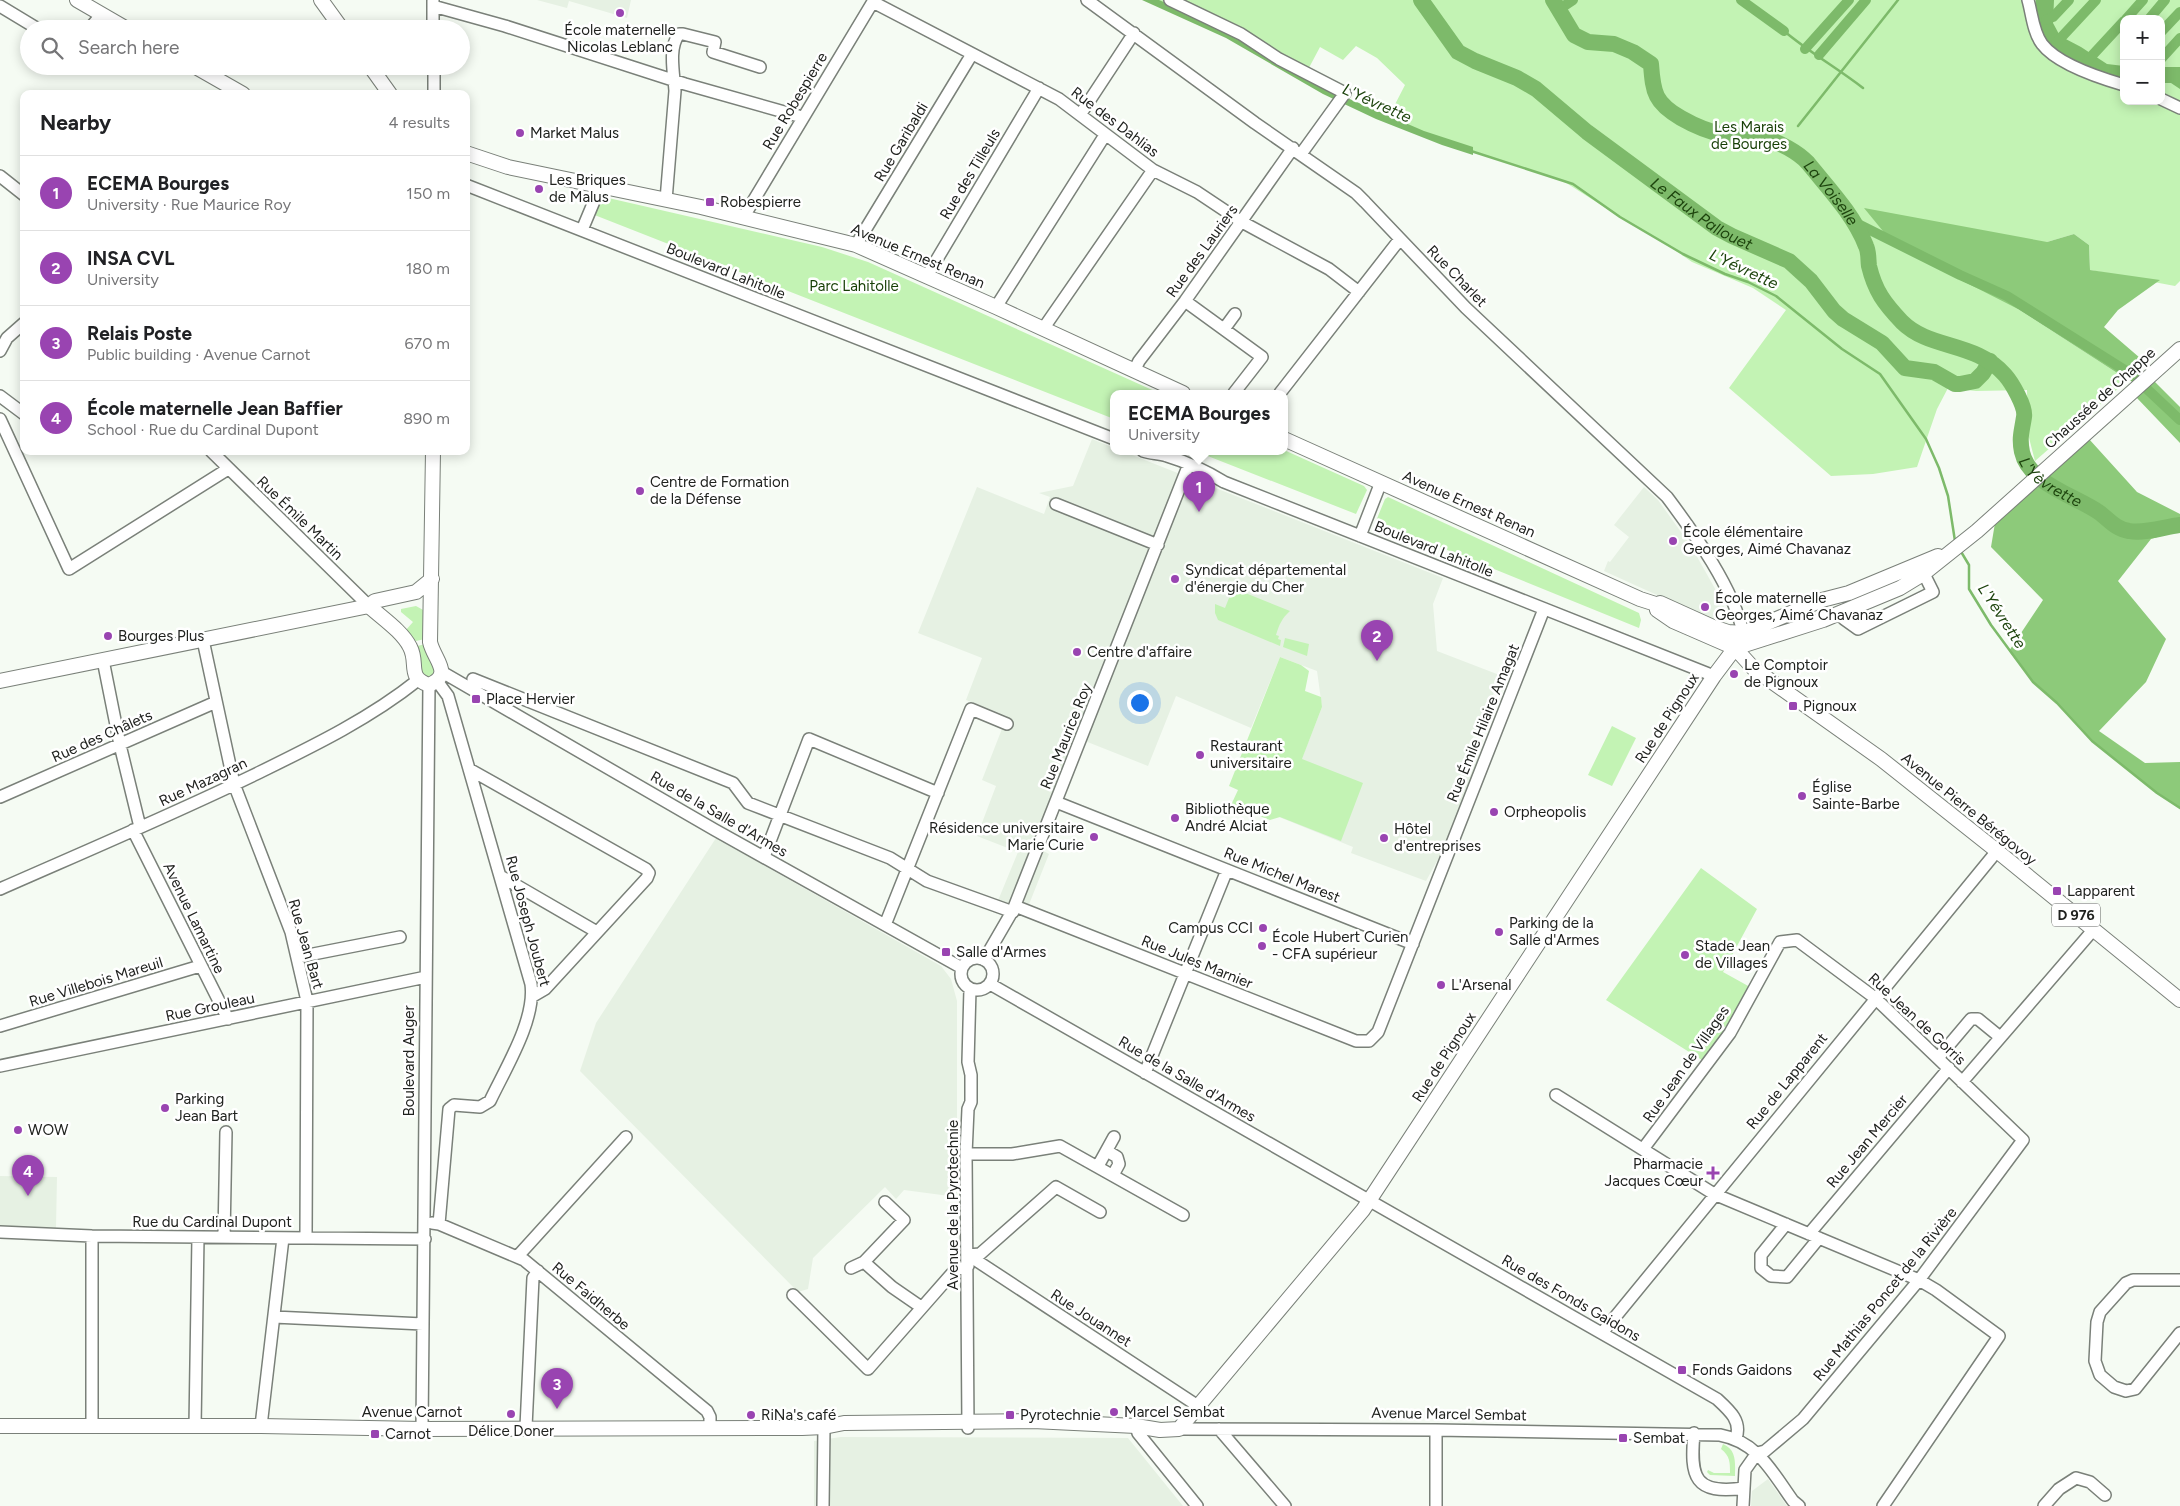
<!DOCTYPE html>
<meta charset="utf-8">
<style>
:root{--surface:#fff;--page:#f2f2f2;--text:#202124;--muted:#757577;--line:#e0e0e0;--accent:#9944b1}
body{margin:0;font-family:Figtree,sans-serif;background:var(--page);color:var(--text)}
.controls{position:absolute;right:15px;top:15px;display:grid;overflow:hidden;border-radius:10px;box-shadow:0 2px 12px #0003}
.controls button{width:45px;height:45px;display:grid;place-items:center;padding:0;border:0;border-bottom:1px solid var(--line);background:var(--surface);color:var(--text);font:25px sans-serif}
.you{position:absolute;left:1139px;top:702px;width:18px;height:18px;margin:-12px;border:4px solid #fff;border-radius:50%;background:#1a73e8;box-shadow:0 0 0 8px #1a73e833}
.badge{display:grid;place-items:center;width:32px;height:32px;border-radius:50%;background:var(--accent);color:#fff;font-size:16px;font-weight:700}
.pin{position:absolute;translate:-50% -41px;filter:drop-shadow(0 1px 2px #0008)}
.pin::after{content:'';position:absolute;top:26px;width:18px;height:15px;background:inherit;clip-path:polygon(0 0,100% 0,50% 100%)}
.popup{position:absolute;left:1110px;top:390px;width:178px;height:65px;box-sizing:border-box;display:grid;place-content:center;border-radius:10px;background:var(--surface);filter:drop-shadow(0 1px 4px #0005);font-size:16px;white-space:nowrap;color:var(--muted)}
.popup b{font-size:19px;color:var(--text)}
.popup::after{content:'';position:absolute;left:50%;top:100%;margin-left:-10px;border:10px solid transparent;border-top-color:var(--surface)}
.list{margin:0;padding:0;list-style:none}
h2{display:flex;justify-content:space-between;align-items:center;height:65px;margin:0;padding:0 20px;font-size:21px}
h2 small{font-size:16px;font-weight:400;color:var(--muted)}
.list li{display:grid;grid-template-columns:32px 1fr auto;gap:15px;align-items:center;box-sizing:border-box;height:75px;padding:0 20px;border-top:1px solid var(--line)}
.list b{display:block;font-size:19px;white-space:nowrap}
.list p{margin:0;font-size:16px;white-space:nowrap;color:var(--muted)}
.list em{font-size:16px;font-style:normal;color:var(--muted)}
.icon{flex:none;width:28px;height:28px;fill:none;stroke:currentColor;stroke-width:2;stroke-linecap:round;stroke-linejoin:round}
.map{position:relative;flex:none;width:2180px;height:1506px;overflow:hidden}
.search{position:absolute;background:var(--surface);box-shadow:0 2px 12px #0003;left:20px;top:20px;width:450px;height:55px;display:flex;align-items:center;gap:12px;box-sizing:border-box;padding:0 18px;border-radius:28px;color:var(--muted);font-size:19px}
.panel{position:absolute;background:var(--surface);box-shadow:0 2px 12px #0003;left:20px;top:90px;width:450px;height:365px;border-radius:10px}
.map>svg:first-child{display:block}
</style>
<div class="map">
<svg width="2180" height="1506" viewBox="0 0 2180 1506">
<rect width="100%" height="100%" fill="#f5fbf3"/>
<path fill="#e6f1e3" d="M537,0H631L627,18L569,1L567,8Z
M1092,439L1114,448V451H1122L1443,578L1433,604L1437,651L1502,676L1467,750L1480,755L1442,852L1426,881L1351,853L1353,847L1279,817L1322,707L1317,671L1280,657L1251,728L1176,696L1148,766L1080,739L1038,848L1049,854L1024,917L997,903L1018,852L977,836L996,786L982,780L1007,716L966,700L982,658L918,633L977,487L1044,514L1050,497L1039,493L1073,486Z
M1644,487L1658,500L1691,546L1718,594L1725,609L1712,620L1604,571L1608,561L1610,562L1629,537L1614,525Z
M716,838L941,966L951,979L957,1001V1197L904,1190L896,1199L885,1187L813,1258L808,1289L798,1292L580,1071L596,1023Z
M0,1176L57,1177L56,1228L0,1227Z
M841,1437L1128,1438L1183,1506H814V1441Z
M1768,1479L1787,1506H1751L1752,1491Z"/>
<path fill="#c3f3b4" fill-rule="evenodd" d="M1148,0H2180V281L2175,286L2090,270L2089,245L2074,234L2047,242L2018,309L2128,380L2035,461L2028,434L2027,390L1976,391L1948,388L1937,409L1917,467L1873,474L1831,476L1729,388L1786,310L1753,288L1692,262L1666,244L1620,217L1560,179L1455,146L1398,123L1389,116L1405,85L1377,58L1356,46L1343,60L1320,47L1303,79L1203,23ZM2124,19H2161V101H2124Z
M604,197L822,247L868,262L1159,393H1114V419L592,214L597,204Z
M1284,450L1364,486L1367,490L1356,514L1195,451Z
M1388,497L1639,613L1641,620L1639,628L1376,521L1385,499Z
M1233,588L1290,611C1282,618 1279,625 1276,635L1279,636L1278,639L1281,640L1280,646L1218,620L1215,613V604L1225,608Z
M416,606L425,611V639L416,641L405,631L413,622L401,612V609Z
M1285,638L1309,644L1307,656L1283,647Z
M426,644L438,671L431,680L419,675L417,646Z
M1280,657L1301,665L1309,671L1305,691L1321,697L1322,707L1302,759L1363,783L1341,841L1280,817L1270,820L1231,805L1238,790L1229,786Z
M1612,726L1636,738L1612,786L1588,775Z
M1701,868L1757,909L1723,972L1750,987L1729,1026L1723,1027V1034L1702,1060L1606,1000Z
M1723,1444C1737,1450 1735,1463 1735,1476L1710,1475L1707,1472L1708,1470L1714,1473H1730C1730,1462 1730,1456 1721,1449Z"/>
<path fill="#8dca7a" d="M1864,208L2047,242L2074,234L2089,245L2090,270L2160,280L2118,310L2104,327L2147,364L2128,380L2018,309L1896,247Z
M2154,381L2180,407V443L2136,397Z
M2089,439L2137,492L2180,514V530L2151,539L2118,581L2166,639L2146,682L2099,731L2145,763L2180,762V808L2157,793L2092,741L2057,703L2033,682L2009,651L2043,600L1991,547L1995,523Z"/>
<path fill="#7dba6a" d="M1142,0H1159L1196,16L1345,97L1424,131L1473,147V155L1442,145L1376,119L1323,94L1226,38Z
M2036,0H2054L2053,23L2060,36L2081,47L2107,64L2124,66V81C2095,73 2058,60 2041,34C2035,25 2035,10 2036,0Z
M2161,67H2180V89L2171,83H2161Z"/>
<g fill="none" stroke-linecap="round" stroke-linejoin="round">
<path stroke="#7dba6a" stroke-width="2.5" d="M1784,31C1809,52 1837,68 1863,88
M1798,126L1898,0
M1471,151L1573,184L1620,217L1683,254L1725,274L1748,282L1776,296L1842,349L1880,374L1926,439L1939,468L1948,496L1955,541
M1960,550L1969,565V589L1991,625L2033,682L2057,703L2092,741L2157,793L2180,808"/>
<path stroke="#7dba6a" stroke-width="10" d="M1741,0L1784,31
M1558,10L1573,0
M2126,19L2143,0
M2149,19L2165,0
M2046,20L2053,17L2069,0
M2161,32L2180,12
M2056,43L2096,0
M1805,49L1849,0
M1819,55L1866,0
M2161,59L2180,38
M2087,61L2124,21
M1854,222L1960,275L2007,296L2131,374L2180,420"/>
<g stroke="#7dba6a" stroke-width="16">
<path id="s1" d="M1421,0L1458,52L1475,61L1517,78L1536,89L1587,132L1717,228L1732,236L1789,261L1811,281L1834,311L1843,319L1882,343L1905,368L1934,372L1955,384H1960L1975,381L1983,373L1990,361"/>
<path id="s2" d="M1553,0L1574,35L1588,42L1614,44L1633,52L1651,64C1653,93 1655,103 1681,118C1695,126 1709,132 1725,135C1738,137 1752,135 1764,138C1779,142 1798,152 1808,163C1829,189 1854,215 1866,246C1869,252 1868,259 1869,266C1875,291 1884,303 1902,322C1930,350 1975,341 2005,375C2012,383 2026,407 2024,417C2022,431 2019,437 2022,452C2029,484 2076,496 2100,513C2110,521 2116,529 2129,531C2145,534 2164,527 2180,525"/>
</g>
<g stroke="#7a8079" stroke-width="14">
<path id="minor" d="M1087,0L1255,123L1356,193L1365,202L1466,308L1667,497C1694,533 1734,589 1743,633
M1170,0L1241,34L1279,59L1345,93L1301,154
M2028,0C2032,14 2033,32 2042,44C2057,64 2100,78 2124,85
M433,1V29
M873,2L1059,99L1153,170L1197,192L1242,222L1329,269L1359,292
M0,6L38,29
M433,6L505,26L685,84L802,117
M89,29L102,14
M434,66V94
M2161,99L2180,108
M1080,115L1134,33
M0,176L24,195
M466,185L1114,439
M666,200L675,91C674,74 668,48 679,34H683L715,42L713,52L760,67
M743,218L874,0
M582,230L600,187
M856,245L972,54
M927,276L1039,88
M1185,301L1262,357L1234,393
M996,307L1105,135
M1043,329L1153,170
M1224,329L1235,314
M0,351L7,338L24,323
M1134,371L1139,361L1185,301L1293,148
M1280,393L1400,239
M0,396L24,414
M0,419L69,569L228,469
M211,451L369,606
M1143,451C1151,454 1159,453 1167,456C1187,462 1206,471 1224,482L1714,676
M1056,504L1158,545
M1360,536L1381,482
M1842,613L1844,619L1858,629L1933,592L1920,566
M203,640L234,784L291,932L307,1001L306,1237
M103,660L120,745L140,827
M442,672L715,830L962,968
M473,679L733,783L748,803L890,858L927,881L1013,912
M437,681L448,696L531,984C536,1020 505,1069 490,1101L480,1107L454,1105L449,1109L439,1224
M469,769L646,869L649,873L647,878L545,989L533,996
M0,797L216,702
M1056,802L1413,944
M133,830L228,1019
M764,857L809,739L938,793
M502,877L597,932
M0,889C84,852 169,816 252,776C309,748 368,720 418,680
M1015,906L1356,1041H1369L1378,1032L1544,609
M885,925L971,709L1007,724
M298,957L400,937
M961 974a16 16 0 1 1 32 0a16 16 0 1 1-32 0Z
M984,960L1013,910L1189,464
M990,984L1717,1399C1729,1410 1742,1421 1736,1438
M0,1026L200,966
M1938,1058L1971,1019H1978L2000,1037
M0,1066L426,977
M1145,1073L1227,870
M1962,1082L2094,929
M1556,1095L1714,1194L1919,1280L1936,1290L1999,1336L1883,1506
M1643,1149L1730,1033L1780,942L1797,940L1875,998L2023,1140L1919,1280L1803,1419L1765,1451L1757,1453
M1107,1151L1117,1157L1119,1164L1113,1175
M966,1154H1012L1060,1146L1183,1215
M1098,1166L1114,1137
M432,1223L439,1224L524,1260L707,1411L710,1417V1428
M1786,1224L1761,1255V1268L1771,1276L1787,1277L1819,1238
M0,1232L92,1236L425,1239
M1809,1234L1949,1068
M224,1236L226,1132
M968,1255L1198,1406
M968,1255L980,1254L1056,1187L1100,1212
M517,1257L626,1137
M864,1262L904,1220L885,1202
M851,1268L864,1262L892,1287L921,1307
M2180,1280H2133L2126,1283L2100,1312L2097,1322L2095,1361L2100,1375L2114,1387L2126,1391L2135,1389L2180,1333
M793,1295L868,1369L955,1270L968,1266
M274,1317L423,1324
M1602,1333L1997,851
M261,1426L283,1238
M1136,1426L1138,1433L1197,1506
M92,1427V1236
M195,1427L198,1237
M526,1427L533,1278L538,1271
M968,1428L966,1154L968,1109L971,1102V1075L968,1062L970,989
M422,1429L429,685
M1179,1429L1436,1430L1720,1435C1758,1442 1772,1472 1793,1501L1799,1506
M1219,1429L1285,1506
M1436,1430V1506
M1694,1433C1690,1477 1694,1495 1744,1488
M823,1506L824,1427
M1743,1506L1745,1470L1757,1453
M2044,1506L2059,1489L2076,1478L2090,1482L2105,1495"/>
</g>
<g stroke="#7a8079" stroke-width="16">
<path id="major" d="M77,0L127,29
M321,0L342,29
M194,66L243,94
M370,66L390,94
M466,153L508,167L701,207L856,245L996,307L1183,393
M1284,439L1640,599L1668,608
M1660,603L1713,627L1728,632L1743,633L1822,600L1849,593L1938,556
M369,606C382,618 402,631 410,647C419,664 406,677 429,685C454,674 434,660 430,642L433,451
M1657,610L1673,621L1735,648
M1728,632L1735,648L1754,669L1881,759L1997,851L2180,1000
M1735,648L1823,620L1900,588L1923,574L1977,531L2180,349
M0,681L369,606L375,601L416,592L432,579
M0,1426H261L422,1429L802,1428L824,1427L844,1423L1033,1421L1136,1426L1160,1430L1179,1429L1363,1210L1714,676L1735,648L1743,633"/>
</g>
<use href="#minor" stroke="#fff" stroke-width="11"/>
<use href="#major" stroke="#fff" stroke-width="14"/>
</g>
<g fill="#9944b1" stroke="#fff" stroke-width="2">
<circle cx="620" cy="13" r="5"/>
<circle cx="520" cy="133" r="5"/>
<circle cx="539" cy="189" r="5"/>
<rect x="705" y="197" width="10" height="10" rx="2.5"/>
<circle cx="640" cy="491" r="5"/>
<circle cx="1673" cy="541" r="5"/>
<circle cx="1175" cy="579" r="5"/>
<circle cx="1705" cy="607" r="5"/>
<circle cx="108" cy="636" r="5"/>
<circle cx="1077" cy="652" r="5"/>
<circle cx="1734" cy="674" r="5"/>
<rect x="471" y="694" width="10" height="10" rx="2.5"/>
<rect x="1788" y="701" width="10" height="10" rx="2.5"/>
<circle cx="1200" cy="755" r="5"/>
<circle cx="1802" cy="796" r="5"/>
<circle cx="1494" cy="812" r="5"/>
<circle cx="1175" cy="818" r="5"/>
<circle cx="1094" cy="837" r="5"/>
<circle cx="1384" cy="838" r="5"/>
<rect x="2052" y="886" width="10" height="10" rx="2.5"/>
<circle cx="1263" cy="928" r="5"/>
<circle cx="1499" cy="932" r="5"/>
<circle cx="1262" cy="946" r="5"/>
<rect x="941" y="947" width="10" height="10" rx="2.5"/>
<circle cx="1685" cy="955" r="5"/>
<circle cx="1441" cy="985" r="5"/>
<circle cx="165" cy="1108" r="5"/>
<circle cx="18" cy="1130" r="5"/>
<path d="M1710.5 1165.5h5v5h5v5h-5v5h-5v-5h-5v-5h5z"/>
<rect x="1677" y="1365" width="10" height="10" rx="2.5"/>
<circle cx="1114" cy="1412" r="5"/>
<circle cx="511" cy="1414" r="5"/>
<circle cx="751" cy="1415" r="5"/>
<rect x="1005" y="1410" width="10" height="10" rx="2.5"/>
<rect x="370" y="1429" width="10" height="10" rx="2.5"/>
<rect x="1618" y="1433" width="10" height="10" rx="2.5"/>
</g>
<g text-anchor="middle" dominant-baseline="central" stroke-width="5" stroke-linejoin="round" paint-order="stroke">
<rect fill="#fff" stroke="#636462" stroke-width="1" x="2052" y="903.5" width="48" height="23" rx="4"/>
<g font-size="14" font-weight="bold" fill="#20221f">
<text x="2076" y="915">D 976</text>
</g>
<g font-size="15" fill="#20221f" stroke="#fff" text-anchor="start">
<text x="620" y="30" text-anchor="middle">École maternelle<tspan x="620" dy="17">Nicolas Leblanc</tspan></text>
<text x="530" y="133">Market Malus</text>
<text x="549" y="180">Les Briques<tspan x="549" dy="17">de Malus</tspan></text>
<text x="720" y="202">Robespierre</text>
<text x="650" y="482">Centre de Formation<tspan x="650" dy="17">de la Défense</tspan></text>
<text x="1683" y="532">École élémentaire<tspan x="1683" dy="17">Georges, Aimé Chavanaz</tspan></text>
<text x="1185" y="570">Syndicat départemental<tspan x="1185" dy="17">d'énergie du Cher</tspan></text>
<text x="1715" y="598">École maternelle<tspan x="1715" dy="17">Georges, Aimé Chavanaz</tspan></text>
<text x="118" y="636">Bourges Plus</text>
<text x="1087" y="652">Centre d'affaire</text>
<text x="1744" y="665">Le Comptoir<tspan x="1744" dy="17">de Pignoux</tspan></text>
<text x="486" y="699">Place Hervier</text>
<text x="1803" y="706">Pignoux</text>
<text x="1210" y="746">Restaurant<tspan x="1210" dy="17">universitaire</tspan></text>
<text x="1812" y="787">Église<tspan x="1812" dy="17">Sainte-Barbe</tspan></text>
<text x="1185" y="809">Bibliothèque<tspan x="1185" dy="17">André Alciat</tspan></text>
<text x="1504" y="812">Orpheopolis</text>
<text x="1084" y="828" text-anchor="end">Résidence universitaire<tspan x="1084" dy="17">Marie Curie</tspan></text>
<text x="1394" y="829">Hôtel<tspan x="1394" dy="17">d'entreprises</tspan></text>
<text x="2067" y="891">Lapparent</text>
<text x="1509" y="923">Parking de la<tspan x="1509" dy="17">Salle d'Armes</tspan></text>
<text x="1253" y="928" text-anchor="end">Campus CCI</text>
<text x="1272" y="937">École Hubert Curien<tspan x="1272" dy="17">- CFA supérieur</tspan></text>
<text x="1695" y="946">Stade Jean<tspan x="1695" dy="17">de Villages</tspan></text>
<text x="956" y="952">Salle d'Armes</text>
<text x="1451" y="985">L'Arsenal</text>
<text x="175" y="1099">Parking<tspan x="175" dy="17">Jean Bart</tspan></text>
<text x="28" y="1130">WOW</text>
<text x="1703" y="1164" text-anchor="end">Pharmacie<tspan x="1703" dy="17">Jacques Cœur</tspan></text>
<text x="1692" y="1370">Fonds Gaidons</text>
<text x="1124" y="1412">Marcel Sembat</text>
<text x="761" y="1415">RiNa's café</text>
<text x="1020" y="1415">Pyrotechnie</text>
<text x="511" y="1431" text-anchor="middle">Délice Doner</text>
<text x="385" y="1434">Carnot</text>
<text x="1633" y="1438">Sembat</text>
</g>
<g font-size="15" fill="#20221f" stroke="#fff">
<text transform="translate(795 101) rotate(-59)">Rue Robespierre</text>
<text transform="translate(1115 122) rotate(37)">Rue des Dahlias</text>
<text transform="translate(901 142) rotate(-59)">Rue Garibaldi</text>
<text transform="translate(970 174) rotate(-59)">Rue des Tilleuls</text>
<text transform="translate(1202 251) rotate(-54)">Rue des Lauriers</text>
<text transform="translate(918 256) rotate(23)">Avenue Ernest Renan</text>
<text transform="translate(726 271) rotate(22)">Boulevard Lahitolle</text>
<text transform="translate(1457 276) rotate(46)">Rue Charlet</text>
<text transform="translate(2100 398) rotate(-42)">Chaussée de Chappe</text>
<text transform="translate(1469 504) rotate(24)">Avenue Ernest Renan</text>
<text transform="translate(300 518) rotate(44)">Rue Émile Martin</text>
<text transform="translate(1434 549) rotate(22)">Boulevard Lahitolle</text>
<text transform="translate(1667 718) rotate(-57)">Rue de Pignoux</text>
<text transform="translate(1483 723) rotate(-68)">Rue Émile Hilaire Amagat</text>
<text transform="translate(102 736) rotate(-24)">Rue des Châlets</text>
<text transform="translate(1066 736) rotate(-68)">Rue Maurice Roy</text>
<text transform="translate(203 782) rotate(-25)">Rue Mazagran</text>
<text transform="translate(1969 809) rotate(39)">Avenue Pierre Bérégovoy</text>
<text transform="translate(719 814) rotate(30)">Rue de la Salle d'Armes</text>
<text transform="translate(1282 875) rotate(22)">Rue Michel Marest</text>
<text transform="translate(194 918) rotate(64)">Avenue Lamartine</text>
<text transform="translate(528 921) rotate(75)">Rue Joseph Joubert</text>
<text transform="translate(306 944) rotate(74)">Rue Jean Bart</text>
<text transform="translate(1197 962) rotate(22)">Rue Jules Marnier</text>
<text transform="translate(96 982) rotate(-17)">Rue Villebois Mareuil</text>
<text transform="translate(210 1007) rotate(-12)">Rue Grouleau</text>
<text transform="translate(1917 1019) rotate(43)">Rue Jean de Gorris</text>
<text transform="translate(1444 1057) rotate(-57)">Rue de Pignoux</text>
<text transform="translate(409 1061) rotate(-90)">Boulevard Auger</text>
<text transform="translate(1686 1064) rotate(-55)">Rue Jean de Villages</text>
<text transform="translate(1187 1079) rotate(30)">Rue de la Salle d'Armes</text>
<text transform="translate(1787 1081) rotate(-51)">Rue de Lapparent</text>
<text transform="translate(1867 1141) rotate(-50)">Rue Jean Mercier</text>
<text transform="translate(953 1205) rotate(-90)">Avenue de la Pyrotechnie</text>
<text x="212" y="1222">Rue du Cardinal Dupont</text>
<text transform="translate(1885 1294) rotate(-51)">Rue Mathias Poncet de la Rivière</text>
<text transform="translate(591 1296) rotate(40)">Rue Faidherbe</text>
<text transform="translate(1571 1298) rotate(30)">Rue des Fonds Gaidons</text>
<text transform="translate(1091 1318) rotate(33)">Rue Jouannet</text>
<text x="412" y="1412">Avenue Carnot</text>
<text transform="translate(1449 1414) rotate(1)">Avenue Marcel Sembat</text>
</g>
<g font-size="15" fill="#163e05" stroke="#fff">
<text x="1749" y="127">Les Marais<tspan x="1749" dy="17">de Bourges</tspan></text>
<text x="854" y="286">Parc Lahitolle</text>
</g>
<g font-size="16" font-style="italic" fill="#1d440d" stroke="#fff">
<text transform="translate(1377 103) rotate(24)">L'Yévrette</text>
<text stroke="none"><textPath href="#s2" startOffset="366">La Voiselle</textPath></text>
<text stroke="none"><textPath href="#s1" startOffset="358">Le Faux Pallouet</textPath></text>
<text transform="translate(1744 269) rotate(25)">L'Yévrette</text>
<text stroke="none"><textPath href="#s2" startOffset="759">L'Yèvrette</textPath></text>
<text transform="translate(2002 616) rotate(57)">L'Yévrette</text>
</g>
</g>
</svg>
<div class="controls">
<button>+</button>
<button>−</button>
</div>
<div class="you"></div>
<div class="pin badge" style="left:1199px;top:512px">1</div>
<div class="popup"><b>ECEMA Bourges</b>University</div>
<div class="pin badge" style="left:1377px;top:661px">2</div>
<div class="pin badge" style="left:557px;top:1409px">3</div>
<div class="pin badge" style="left:28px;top:1196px">4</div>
<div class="search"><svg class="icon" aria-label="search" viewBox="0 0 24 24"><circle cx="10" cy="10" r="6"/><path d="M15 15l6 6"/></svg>Search here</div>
<section class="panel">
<h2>Nearby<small>4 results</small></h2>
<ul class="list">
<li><span class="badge">1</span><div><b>ECEMA Bourges</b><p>University · Rue Maurice Roy</p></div><em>150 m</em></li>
<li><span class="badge">2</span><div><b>INSA CVL</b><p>University</p></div><em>180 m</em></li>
<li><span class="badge">3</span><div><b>Relais Poste</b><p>Public building · Avenue Carnot</p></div><em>670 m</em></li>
<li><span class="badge">4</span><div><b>École maternelle Jean Baffier</b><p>School · Rue du Cardinal Dupont</p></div><em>890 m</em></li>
</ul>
</section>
</div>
